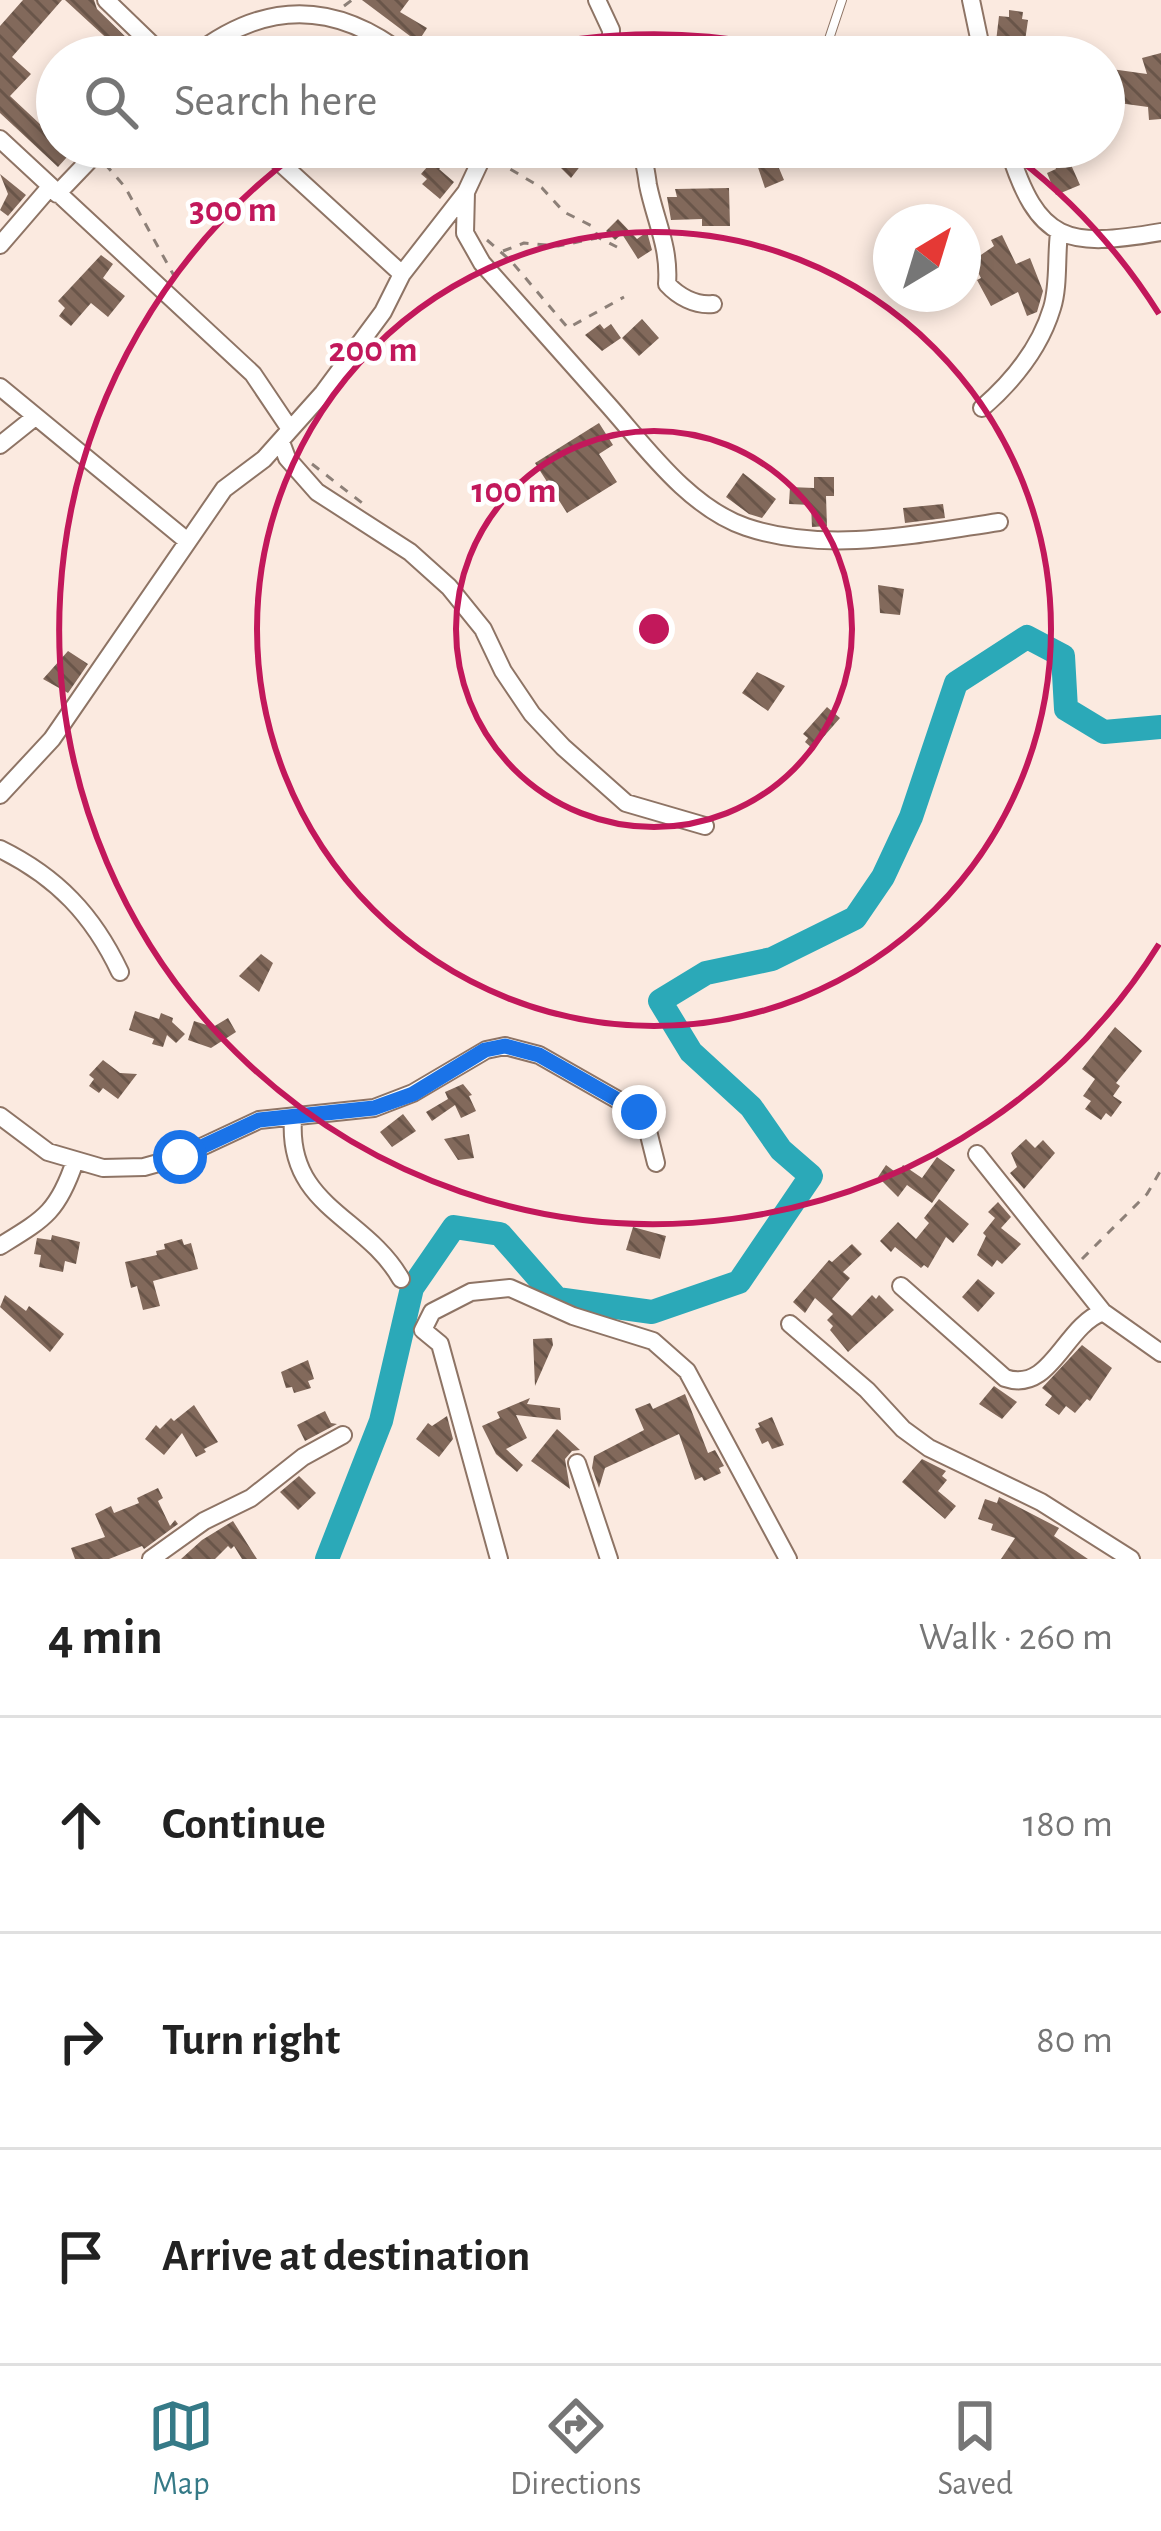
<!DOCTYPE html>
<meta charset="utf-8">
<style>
:root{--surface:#fff;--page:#f6f6f6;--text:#222;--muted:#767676;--line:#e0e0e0;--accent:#357a87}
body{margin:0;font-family:"Alegreya Sans",sans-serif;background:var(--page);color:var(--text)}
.compass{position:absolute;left:873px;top:204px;width:108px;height:108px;border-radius:50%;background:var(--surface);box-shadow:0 6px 18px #0003;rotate:38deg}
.stop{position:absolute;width:36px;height:36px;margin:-27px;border:9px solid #1a73e8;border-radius:50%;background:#fff}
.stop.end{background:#1a73e8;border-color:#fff;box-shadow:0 3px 12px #0008}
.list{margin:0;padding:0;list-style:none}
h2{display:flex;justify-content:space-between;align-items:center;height:156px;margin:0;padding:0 48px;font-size:51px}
h2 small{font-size:39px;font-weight:400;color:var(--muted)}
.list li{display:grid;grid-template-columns:78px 1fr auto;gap:36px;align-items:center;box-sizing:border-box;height:216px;padding:0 48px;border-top:3px solid var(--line)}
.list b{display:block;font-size:45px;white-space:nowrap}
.list em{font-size:39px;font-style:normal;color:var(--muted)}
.icon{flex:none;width:66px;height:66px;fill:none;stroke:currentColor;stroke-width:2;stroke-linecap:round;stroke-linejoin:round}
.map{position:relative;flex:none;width:1161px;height:1559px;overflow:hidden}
.search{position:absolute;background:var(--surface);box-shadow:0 6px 18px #0003;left:36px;right:36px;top:36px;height:132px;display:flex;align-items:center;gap:30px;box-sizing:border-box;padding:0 42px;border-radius:66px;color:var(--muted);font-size:45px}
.sheet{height:804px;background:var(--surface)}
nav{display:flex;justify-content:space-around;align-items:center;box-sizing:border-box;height:168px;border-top:3px solid var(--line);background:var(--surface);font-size:33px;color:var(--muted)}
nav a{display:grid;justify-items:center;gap:6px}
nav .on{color:var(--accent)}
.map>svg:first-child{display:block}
</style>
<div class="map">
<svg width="1161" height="1559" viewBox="0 0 1161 1559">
<defs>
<pattern id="building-back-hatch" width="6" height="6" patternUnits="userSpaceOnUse" patternTransform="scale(3)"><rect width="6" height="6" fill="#82695b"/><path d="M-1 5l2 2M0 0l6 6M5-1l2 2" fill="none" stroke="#695549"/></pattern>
</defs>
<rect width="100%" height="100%" fill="#fbeae0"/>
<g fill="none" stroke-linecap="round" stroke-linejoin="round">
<path stroke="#2ba9b8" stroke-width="24" d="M327,1559L381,1421L412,1288L454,1227L500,1234L557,1299L652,1312L739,1282L811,1176L781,1150L751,1107L691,1052L660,1001L706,973L772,959L855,918L883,877L911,817L956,683L1027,637L1063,656L1066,709L1104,732L1161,727"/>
</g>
<path fill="url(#building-back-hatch)" d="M23,0H62L12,57L31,74L10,96L57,140V147H76L58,167L0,113V26Z
M65,0H94L97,9L137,48L127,57Z
M362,0H409L400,12L427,28L418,42Z
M1009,10L1023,12L1022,19L1028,20L1024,48L1017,47L1010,53L995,50L999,16L1009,17Z
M1161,53V119L1149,120L1148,107L1104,101V68L1147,74L1142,58Z
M553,147H584L578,155L585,160L571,178L547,154Z
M763,147H770L784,180L765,188L752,150Z
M441,151L449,160L439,169L454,182L440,199L422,184L427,179L421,174Z
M1068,158L1080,185L1056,195L1047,173L1056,169L1054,164Z
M0,174L26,195L8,216L0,210L8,194Z
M729,188L730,226H702V219L671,220L667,197H677L675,189Z
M618,219L637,239L647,232L652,250L638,259L622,234L615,240L606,231Z
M1002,235L1016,264L1030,258L1043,291L1037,312L1027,316L1018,292L991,306L977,280L981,278L972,261L994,246L991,240Z
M101,255L113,264L103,278L125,296L108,317L91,303L71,326L59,316L65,308L58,301Z
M642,319L659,338L639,356L622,338Z
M600,324L604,329L611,324L621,338L602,351L585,335Z
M599,423L613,445L599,454L617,482L567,513L535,463Z
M743,473L776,499L762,518L749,514L726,497Z
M814,477H834V496H826L827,526L812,527L811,505L789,504L790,487L814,488Z
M943,504L945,518L905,523L903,508Z
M878,585L904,589L900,615L880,613Z
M68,651L88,664L68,693L43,679Z
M757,672L785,686L768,711L742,693Z
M827,707L840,718L813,749L805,742L808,738L803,734Z
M261,954L273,963L259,992L239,976Z
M135,1011L159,1019L161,1013L173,1018L172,1022L185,1034L176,1043L167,1035L163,1047L152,1044L154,1039L129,1030Z
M228,1018L236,1032L211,1048L188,1040L194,1021L213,1027Z
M1115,1027L1142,1051L1116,1083L1120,1086L1113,1096L1122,1102L1111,1117L1106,1113L1101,1120L1085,1109L1091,1101L1083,1096L1095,1079L1082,1069Z
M103,1060L120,1073L137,1074L118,1099L103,1088L99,1093L89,1086L94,1079L89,1075Z
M463,1084L472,1095L469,1096L476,1111L461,1118L455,1105L432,1121L426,1112L448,1099L445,1092Z
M403,1114L416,1131L392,1147L380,1132Z
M469,1134L474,1158L458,1160L444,1139Z
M1026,1139L1035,1148L1043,1140L1055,1153L1024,1189L1010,1173L1017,1167L1011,1153Z
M937,1157L955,1170L932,1203L907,1185L898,1197L878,1177L886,1165L898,1174L903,1165L922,1178Z
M939,1199L969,1224L953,1243L946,1237L928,1268L924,1265L921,1268L895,1247L891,1252L880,1241L898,1222L916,1239L929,1223L924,1218Z
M998,1202L1011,1217L1001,1228L1021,1244L1002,1264L997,1260L992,1267L977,1255L986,1236L983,1233L995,1218L988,1212Z
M633,1227L666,1236L660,1259L626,1250Z
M52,1235L80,1242L76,1264L65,1261L63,1272L39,1267L41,1255L34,1254L37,1238L51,1240Z
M182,1239L184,1245L191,1243L198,1269L153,1281L160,1306L143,1310L137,1286L131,1288L125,1262L157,1255L156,1251L165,1249L164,1244Z
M852,1244L862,1254L843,1272L850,1278L832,1299L852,1316L872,1295L876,1299L879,1295L894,1310L848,1352L830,1330L833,1326L827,1320L833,1314L815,1298L805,1313L793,1302L829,1260L832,1262Z
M978,1279L995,1293L978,1312L962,1297Z
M5,1295L26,1311L29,1306L64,1334L50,1352L0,1307Z
M552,1338L553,1345L535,1386L533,1339Z
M1082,1345L1112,1368L1090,1401L1087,1399L1075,1413L1066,1406L1059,1415L1045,1405L1052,1396L1042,1388Z
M308,1360L314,1379L308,1381L311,1388L294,1393L292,1387L286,1388L281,1372Z
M994,1386L1017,1402L1002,1419L979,1404Z
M685,1394L708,1453L715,1450L724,1466L719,1468L721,1473L704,1481L702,1477L695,1480L679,1434L605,1468L599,1488L592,1468L594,1456L644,1430L635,1409L650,1403L653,1409Z
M530,1398L527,1404L560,1408L561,1420L516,1415L527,1438L506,1449L523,1465L517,1472L496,1454L482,1426L500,1418L497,1412Z
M194,1405L218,1442L204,1449L206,1452L196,1457L182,1433L164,1455L145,1439L156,1425L160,1429L171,1418L174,1421Z
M325,1411L331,1423L337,1424L305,1441L297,1425Z
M447,1416L453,1439L439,1457L416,1439L428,1423L432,1426Z
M772,1417L784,1445L772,1449L768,1441L762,1444L755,1429L760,1427L758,1423Z
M557,1429L580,1450L572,1451L565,1459L570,1489L531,1461Z
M922,1459L946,1471L942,1476L947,1480L938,1491L956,1506L945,1519L902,1482Z
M299,1476L316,1493L298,1510L280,1492Z
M158,1488L163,1498L158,1501L170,1526L175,1520L178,1524L144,1549L142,1546L109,1559H75L71,1548L105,1537L95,1514L111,1506L114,1513L139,1503L137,1498Z
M999,1497L1059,1528L1054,1536L1088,1559H1001L1015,1538L991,1530L993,1524L978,1519L985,1499L997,1503Z
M233,1521L257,1559H242L234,1546L231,1549L228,1546L215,1559H181L202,1540Z"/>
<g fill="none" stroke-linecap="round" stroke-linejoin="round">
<g stroke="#8e7465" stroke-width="10">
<path id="lane" d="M825,51L842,0"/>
</g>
<g stroke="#8e7465" stroke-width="20">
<path id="street" d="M106,0L165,57
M597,0L611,30V57
M971,0L983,57
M192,57C264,0 335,0 407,57
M0,139L253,374L290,429
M263,147L402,274
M638,147C645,161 646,171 648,185C655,220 670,247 667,284C678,296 695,306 713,304
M1008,147C1038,244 1067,248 1161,232
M466,192L465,233L482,263C525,311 567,359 610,407C647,449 690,508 746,527C826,554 918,534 999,522
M57,194L102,147
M0,245L50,187
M0,387L186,540
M982,408C1013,381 1040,348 1052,308C1059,286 1056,257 1059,233
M281,442L287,458L317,492L410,552L449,587L483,629L503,671L532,714L563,747L626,803L705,826
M0,445L35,417
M0,795L52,739L224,489L264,459L323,393L383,312L402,274L466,192L487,147
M0,849C57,877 93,915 120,972
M0,1116L48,1152L103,1168L144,1167L180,1157L259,1120L374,1108L413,1093L486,1050L505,1046L539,1055L639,1112L647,1127L656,1163
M293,1119C287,1207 365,1216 401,1279
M977,1154L1103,1312L1161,1353
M0,1246C44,1219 58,1212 75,1161
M901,1286L1005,1378C1051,1394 1064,1326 1103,1312
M790,1324L867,1390L903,1429L929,1448L1041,1502L1131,1559
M577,1463L609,1559
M151,1559L204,1521L251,1498L303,1457L343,1435
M499,1559L440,1344L423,1330L432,1312L471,1292L510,1288L573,1316L653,1341L687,1371L788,1559"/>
</g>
<path stroke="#8d8078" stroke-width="3" stroke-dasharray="9 9" stroke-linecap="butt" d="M344,6L352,0
M495,160L542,188L564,212L592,226L599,238L617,247
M105,164L125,187L178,283
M487,240L511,261L568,328L624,297
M503,251L524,243L558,246L597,238
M312,464L366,506
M1082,1259L1147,1194L1161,1170"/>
<use href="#lane" stroke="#fff" stroke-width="8"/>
<use href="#street" stroke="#fff" stroke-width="16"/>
</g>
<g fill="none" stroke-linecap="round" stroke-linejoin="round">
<path stroke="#1a73e8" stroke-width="15" d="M180,1157L259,1120L374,1108L413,1094L485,1050L505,1046L539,1055L639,1112"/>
</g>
<g fill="none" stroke="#c2185b" stroke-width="6">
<circle cx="654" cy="629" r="198"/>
<circle cx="654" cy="629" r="397"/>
<path d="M1159 944A595 595 0 1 1 304 148M495 56A595 595 0 0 1 813 56M1004 148A595 595 0 0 1 1159 314"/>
</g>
<circle cx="654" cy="629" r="18" fill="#c2185b" stroke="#fff" stroke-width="6"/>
<g font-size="36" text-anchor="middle" font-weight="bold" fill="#c2185b" stroke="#fff" stroke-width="9" stroke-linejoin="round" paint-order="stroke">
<text x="233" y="221">300 m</text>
<text x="373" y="361">200 m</text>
<text x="514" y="502">100 m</text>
</g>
</svg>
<svg class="compass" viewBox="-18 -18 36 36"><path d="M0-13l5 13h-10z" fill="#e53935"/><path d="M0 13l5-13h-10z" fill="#767676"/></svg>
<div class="stop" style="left:180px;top:1157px"></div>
<div class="stop end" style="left:639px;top:1112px"></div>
<div class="search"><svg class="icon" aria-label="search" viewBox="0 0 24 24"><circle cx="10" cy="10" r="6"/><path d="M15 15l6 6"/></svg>Search here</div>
</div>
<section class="sheet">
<h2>4 min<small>Walk · 260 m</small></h2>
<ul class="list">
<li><svg class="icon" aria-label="ahead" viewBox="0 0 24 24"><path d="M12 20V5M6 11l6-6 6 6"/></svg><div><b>Continue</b></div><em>180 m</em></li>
<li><svg class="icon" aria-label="right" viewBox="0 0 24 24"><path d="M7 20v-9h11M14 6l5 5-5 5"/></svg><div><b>Turn right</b></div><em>80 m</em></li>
<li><svg class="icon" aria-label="arrive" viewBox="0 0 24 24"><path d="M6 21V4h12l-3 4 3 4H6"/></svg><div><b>Arrive at destination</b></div></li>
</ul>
</section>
<nav>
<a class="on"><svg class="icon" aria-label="map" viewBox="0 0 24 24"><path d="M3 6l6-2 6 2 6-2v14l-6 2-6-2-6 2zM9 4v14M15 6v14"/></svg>Map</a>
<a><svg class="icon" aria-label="directions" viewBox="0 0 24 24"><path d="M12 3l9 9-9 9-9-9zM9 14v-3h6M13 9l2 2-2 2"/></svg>Directions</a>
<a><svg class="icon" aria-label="saved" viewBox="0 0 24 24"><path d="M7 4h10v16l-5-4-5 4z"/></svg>Saved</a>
</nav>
